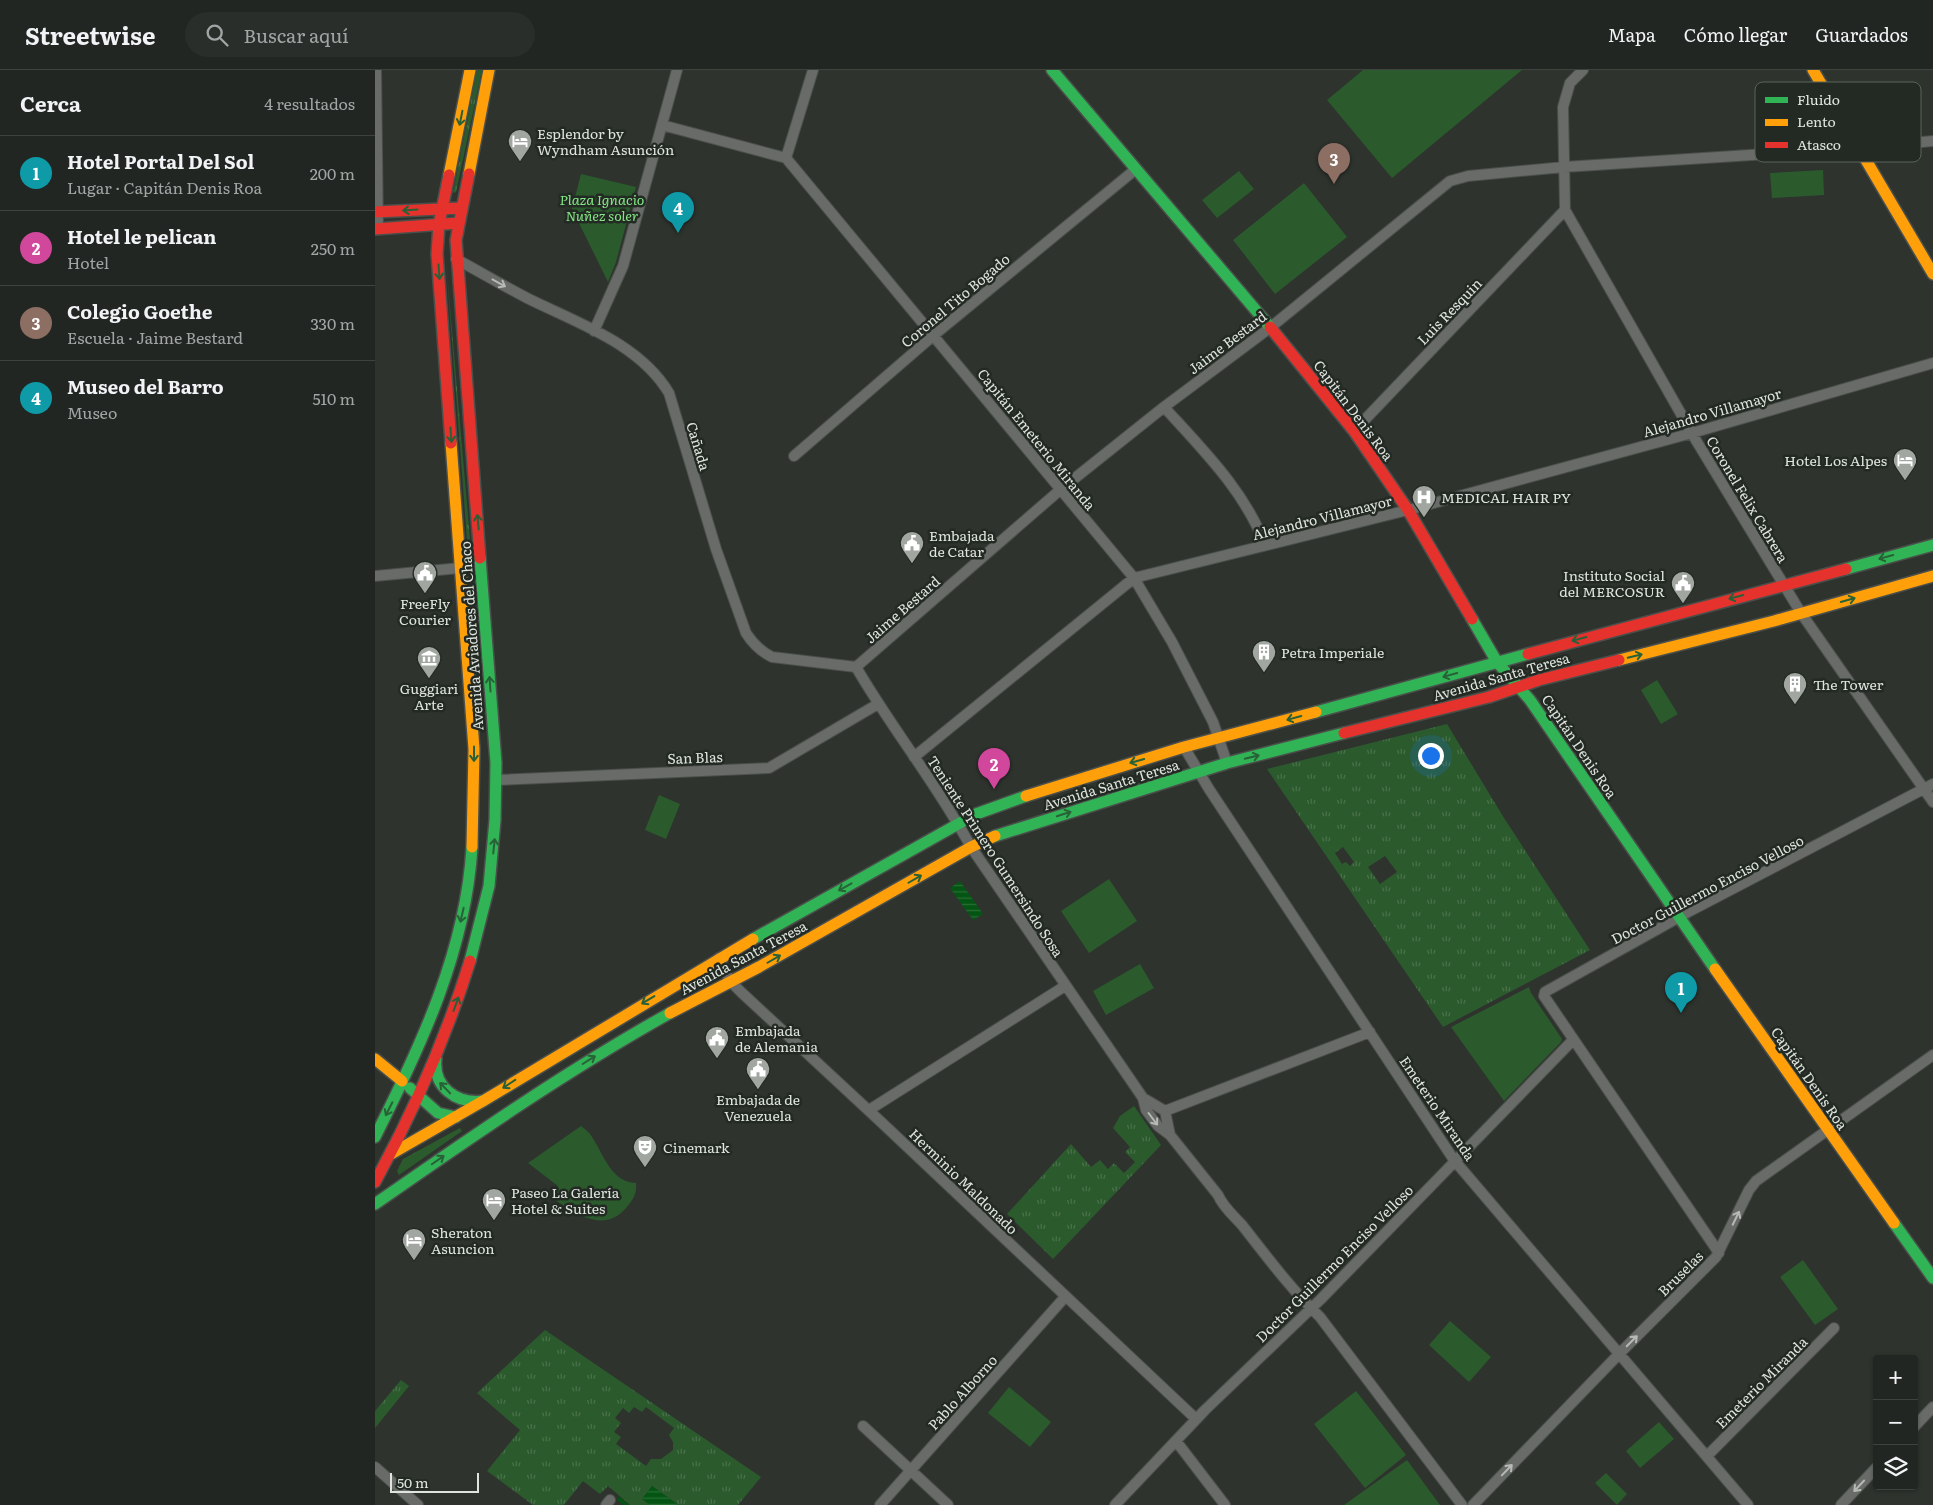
<!DOCTYPE html>
<html lang="es">
<meta charset="utf-8">
<style>
:root{--surface:#222622;--page:#2a2e2a;--text:#f1f3f6;--muted:#a2a5a5;--line:#3f4340;--accent:#a1a6a1}
body{margin:0;font-family:Literata,serif;background:var(--page);color:var(--text)}
.controls{position:absolute;right:15px;bottom:15px;display:grid;overflow:hidden;border-radius:5px;box-shadow:0 1px 4px #0004}
.controls button{width:45px;height:45px;display:grid;place-items:center;padding:0;border:0;border-bottom:1px solid var(--line);background:var(--surface);color:var(--text);font:25px sans-serif}
.scale{position:absolute;left:15px;bottom:12px;width:89px;box-sizing:border-box;padding-left:5px;border:2px solid #dfe4df;border-top:0;font-size:14px;line-height:18px;white-space:nowrap;color:#dfe4df;-webkit-text-stroke:4px #232a23;paint-order:stroke}
.you{position:absolute;left:1055px;top:685px;width:18px;height:18px;margin:-12px;border:4px solid #fff;border-radius:50%;background:#1a73e8;box-shadow:0 0 0 8px #1a73e833}
.badge{display:grid;place-items:center;width:32px;height:32px;border-radius:50%;background:var(--accent);color:#fff;font-size:16px;font-weight:700}
.pin{position:absolute;translate:-50% -41px;filter:drop-shadow(0 1px 2px #0008)}
.pin::after{content:'';position:absolute;top:26px;width:18px;height:15px;background:inherit;clip-path:polygon(0 0,100% 0,50% 100%)}
.list{margin:0;padding:0;list-style:none}
h2{display:flex;justify-content:space-between;align-items:center;height:65px;margin:0;padding:0 20px;font-size:21px}
h2 small{font-size:16px;font-weight:400;color:var(--muted)}
.list li{display:grid;grid-template-columns:32px 1fr auto;gap:15px;align-items:center;box-sizing:border-box;height:75px;padding:0 20px;border-top:1px solid var(--line)}
.list b{display:block;font-size:19px;white-space:nowrap}
.list p{margin:0;font-size:16px;white-space:nowrap;color:var(--muted)}
.list em{font-size:16px;font-style:normal;color:var(--muted)}
.icon{flex:none;width:28px;height:28px;fill:none;stroke:currentColor;stroke-width:2;stroke-linecap:round;stroke-linejoin:round}
.map{position:relative;flex:none;width:1558px;height:1435px;overflow:hidden}
header{display:flex;align-items:center;gap:30px;box-sizing:border-box;height:70px;padding:0 25px;background:var(--surface);border-bottom:1px solid var(--line)}
header strong{font-size:24px}
nav{display:flex;gap:28px;margin-inline-start:auto;font-size:18px}
.search{width:350px;height:45px;background:var(--page);display:flex;align-items:center;gap:12px;box-sizing:border-box;padding:0 18px;border-radius:28px;color:var(--muted);font-size:19px}
main{display:flex}
aside{flex:1;background:var(--surface)}
.map>svg:first-child{display:block}
</style>
<header>
<strong>Streetwise</strong>
<div class="search"><svg class="icon" aria-label="search" viewBox="0 0 24 24"><circle cx="10" cy="10" r="6"/><path d="M15 15l6 6"/></svg>Buscar aquí</div>
<nav><a>Mapa</a><a>Cómo llegar</a><a>Guardados</a></nav>
</header>
<main>
<aside>
<h2>Cerca<small>4 resultados</small></h2>
<ul class="list">
<li><span class="badge" style="background:#0f9aa8">1</span><div><b>Hotel Portal Del Sol</b><p>Lugar · Capitán Denis Roa</p></div><em>200 m</em></li>
<li><span class="badge" style="background:#d1479c">2</span><div><b>Hotel le pelican</b><p>Hotel</p></div><em>250 m</em></li>
<li><span class="badge" style="background:#8d6e63">3</span><div><b>Colegio Goethe</b><p>Escuela · Jaime Bestard</p></div><em>330 m</em></li>
<li><span class="badge" style="background:#0f9aa8">4</span><div><b>Museo del Barro</b><p>Museo</p></div><em>510 m</em></li>
</ul>
</aside>
<div class="map">
<svg width="1558" height="1435" viewBox="0 0 1558 1435">
<defs>
<pattern id="grass-tufts" width="24" height="20" patternUnits="userSpaceOnUse" patternTransform="scale(1.25)"><rect width="24" height="20" fill="#2b5a2d"/><path d="M3 7l-1-3M5 7V3M7 7l1-3M15 17l-1-3M17 17v-4M19 17l1-3" fill="none" stroke="#49724b"/></pattern>
<pattern id="water-rules" width="6" height="5" patternUnits="userSpaceOnUse" patternTransform="scale(1.25)"><rect width="6" height="5" fill="#045513"/><path d="M0 2.5h6" fill="none" stroke="#286d35"/></pattern>
</defs>
<rect width="100%" height="100%" fill="#2e332e"/>
<path fill="url(#grass-tufts)" fill-rule="evenodd" d="M102,0H107L81,122L78,123Z
M71,191L95,469L94,471L92,470Z
M1072,654L1129,748L1215,880L1068,957L892,699ZM968,777L979,792L975,796L971,792L967,794L960,783ZM1010,786L1022,802L1005,814L993,797Z
M759,1036L786,1075L678,1189L632,1144L696,1074L716,1097L725,1090L733,1099L739,1093L749,1103L760,1092L750,1082L755,1077L738,1058L745,1046Z
M85,1058L87,1061L24,1105L22,1101L28,1089Z
M170,1260L386,1407L363,1435H301L302,1434L277,1416L267,1429L275,1435H255L233,1416L225,1424L208,1411L189,1435H158L112,1401L145,1360L102,1323ZM259,1337L267,1342L271,1337L299,1358L294,1365L298,1372V1380L286,1389H276L271,1396L241,1374L246,1367L239,1362L246,1353L240,1348L248,1338L254,1343Z
M26,1310L34,1316L0,1358V1341Z"/>
<path fill="#2b5a2d" d="M988,0H1147L1017,108L952,30Z
M1448,100L1449,125L1397,128L1395,103Z
M864,101L879,119L842,148L827,130Z
M206,104L261,117L241,192L233,212L197,139Z
M929,113L972,167L900,224L858,170Z
M1282,610L1303,644L1286,654L1266,620Z
M284,725L305,734L291,769L270,760Z
M734,809L762,851L714,883L686,841Z
M765,894L779,918L731,945L718,921Z
M1154,917L1156,923L1187,969L1186,972L1129,1031L1076,957Z
M206,1056C210,1059 215,1063 217,1067C229,1085 236,1112 261,1113C262,1124 258,1130 251,1138C228,1165 197,1142 175,1126L183,1116L153,1093Z
M1428,1190L1463,1239L1440,1255L1405,1207Z
M1075,1251L1116,1287L1094,1312L1054,1275Z
M634,1317L676,1352L655,1377L613,1343Z
M981,1321L1031,1385L990,1418L939,1354Z
M1284,1352L1299,1369L1265,1398L1251,1381Z
M1032,1390L1065,1435H969Z
M1231,1403L1252,1424L1242,1435L1220,1413Z"/>
<path fill="url(#water-rules)" d="M585,811L608,844L598,850L575,818Z
M277,1416L302,1434L301,1435H275L267,1429Z"/>
<g fill="none" stroke-linecap="round" stroke-linejoin="round">
<path stroke="#045513" stroke-width="4" d="M244,1429L251,1435"/>
<g stroke="#4b4f4b" stroke-width="12">
<path id="street" d="M1,0L3,159
M1208,0L1195,13L1188,37L1190,140L1322,372L1426,543L1558,732
M287,55L411,88
M411,88L759,508L797,572L838,652L852,693
M411,88L438,0
M81,189C105,202 129,216 152,228C202,253 264,273 294,323L341,479L371,563C378,574 385,581 397,587L481,597
M219,261L248,196L302,0
M789,337C827,379 870,421 890,475
M979,361L1190,140
M419,386L559,265L761,99
M0,506L106,496
M481,597L685,420L789,337L896,257L1075,111L1093,106L1189,97L1485,78L1558,71
M481,597C517,659 562,714 596,777L768,1028L790,1041L795,1065
M809,677L834,719L1079,1090L1373,1435
M539,687L759,508L1033,440L1317,363L1558,293
M121,710L394,698L503,634
M344,888L355,911L366,922L505,1051L821,1349
M768,1028L771,1040L783,1056L795,1065L843,1125C848,1137 859,1146 867,1155C892,1187 916,1219 945,1247L1087,1435
M494,1040L690,916
M790,1041L995,962
M1344,1183L1169,926L1170,922L1317,840L1558,714
M488,1356L573,1435
M1539,1357L1558,1337
M801,1371L850,1435
M1332,1386L1459,1258
M0,1397L43,1435
M231,1435L235,1430
M505,1435L690,1227
M740,1435L830,1340L945,1230L1198,970
M1098,1435L1245,1283L1341,1187L1374,1120L1381,1111L1558,985
M1466,1435L1502,1397"/>
</g>
<g stroke="#4b4f4b" stroke-width="14">
<path id="fast" d="M677,0L895,257
M1471,499L1558,475
M1097,549L1122,592L1155,630L1340,899
M941,642L1153,584
M620,766L852,693L969,663
M378,869L601,744L651,726
M95,891L114,816L120,750L121,693L105,488
M61,989C58,1017 81,1034 108,1031
M35,1018L63,1043L81,1047
M0,1067C46,976 91,880 97,777
M0,1134C96,1067 193,1000 295,943
M1519,1153L1558,1208"/>
</g>
<g stroke="#4b4f4b" stroke-width="14">
<path id="slow" d="M1438,0L1558,204
M94,104L114,0
M74,105L95,0
M76,373L99,679L97,777
M1244,590L1399,551L1558,506
M651,726L809,677L941,642
M1340,899L1519,1153
M295,943L384,897L596,777L620,766
M0,989L27,1011
M16,1084L108,1031L378,869"/>
</g>
<g stroke="#4b4f4b" stroke-width="14">
<path id="jam" d="M94,104L81,170L105,488
M74,105L64,154L62,184L76,373
M0,142L87,138
M0,159L83,153
M895,257L979,361L1033,440L1097,549
M1153,584L1471,499
M969,663L1114,627L1164,610L1244,590
M0,1112C39,1041 71,968 95,891"/>
</g>
<use href="#street" stroke="#686b68" stroke-width="10"/>
<use href="#fast" stroke="#30b455" stroke-width="11"/>
<use href="#slow" stroke="#ff9f0a" stroke-width="11"/>
<use href="#jam" stroke="#e5322d" stroke-width="11"/>
</g>
<defs><path id="oneway-shaft" d="M-6 0H5M1.5-3L5.5 0L1.5 3" fill="none" stroke-width="1.6" stroke-linecap="round" stroke-linejoin="round" transform="scale(1.25)"/></defs>
<g stroke="#286137">
<use href="#oneway-shaft" transform="translate(86 48) rotate(101)"/>
<use href="#oneway-shaft" transform="translate(35 140) rotate(176)"/>
<use href="#oneway-shaft" transform="translate(64 202) rotate(86)"/>
<use href="#oneway-shaft" transform="translate(76 365) rotate(86)"/>
<use href="#oneway-shaft" transform="translate(103 452) rotate(-95)"/>
<use href="#oneway-shaft" transform="translate(1511 487) rotate(165)"/>
<use href="#oneway-shaft" transform="translate(1361 527) rotate(165)"/>
<use href="#oneway-shaft" transform="translate(1473 530) rotate(-16)"/>
<use href="#oneway-shaft" transform="translate(1204 569) rotate(165)"/>
<use href="#oneway-shaft" transform="translate(1260 586) rotate(-14)"/>
<use href="#oneway-shaft" transform="translate(1075 605) rotate(165)"/>
<use href="#oneway-shaft" transform="translate(115 614) rotate(-94)"/>
<use href="#oneway-shaft" transform="translate(919 648) rotate(165)"/>
<use href="#oneway-shaft" transform="translate(99 684) rotate(90)"/>
<use href="#oneway-shaft" transform="translate(877 687) rotate(-14)"/>
<use href="#oneway-shaft" transform="translate(762 691) rotate(164)"/>
<use href="#oneway-shaft" transform="translate(689 744) rotate(-18)"/>
<use href="#oneway-shaft" transform="translate(119 776) rotate(-84)"/>
<use href="#oneway-shaft" transform="translate(540 809) rotate(-30)"/>
<use href="#oneway-shaft" transform="translate(470 817) rotate(151)"/>
<use href="#oneway-shaft" transform="translate(87 845) rotate(103)"/>
<use href="#oneway-shaft" transform="translate(399 889) rotate(-30)"/>
<use href="#oneway-shaft" transform="translate(273 930) rotate(149)"/>
<use href="#oneway-shaft" transform="translate(81 934) rotate(-70)"/>
<use href="#oneway-shaft" transform="translate(214 990) rotate(-32)"/>
<use href="#oneway-shaft" transform="translate(134 1014) rotate(147)"/>
<use href="#oneway-shaft" transform="translate(70 1018) rotate(-134)"/>
<use href="#oneway-shaft" transform="translate(14 1039) rotate(117)"/>
<use href="#oneway-shaft" transform="translate(63 1090) rotate(-35)"/>
</g>
<g stroke="#b5bab5">
<use href="#oneway-shaft" transform="translate(124 213) rotate(29)"/>
<use href="#oneway-shaft" transform="translate(778 1049) rotate(53)"/>
<use href="#oneway-shaft" transform="translate(1361 1148) rotate(-64)"/>
<use href="#oneway-shaft" transform="translate(1257 1271) rotate(-45)"/>
<use href="#oneway-shaft" transform="translate(1132 1400) rotate(-46)"/>
<use href="#oneway-shaft" transform="translate(1484 1416) rotate(133)"/>
</g>
<defs>
<g id="hotel-pin" transform="scale(1.25)"><path d="M0 17L-7.5 6A9.5 9.5 0 1 1 7.5 6Z" fill="#a1a6a1" stroke="#232a23"/><path d="M-6-4.5h1.5V1H6V5H4.5V3h-9V5H-6ZM-4 0a1.8 1.8 0 1 1 3.6 0ZM.5 0V-2.5h3Q6-2.5 6 0Z" fill="#fff"/></g>
<g id="hospital-pin" transform="scale(1.25)"><path d="M0 17L-7.5 6A9.5 9.5 0 1 1 7.5 6Z" fill="#a1a6a1" stroke="#232a23"/><path d="M-5-5h3v3.5h4V-5h3V5h-3V1.5h-4V5h-3Z" fill="#fff"/></g>
<g id="civic-pin" transform="scale(1.25)"><path d="M0 17L-7.5 6A9.5 9.5 0 1 1 7.5 6Z" fill="#a1a6a1" stroke="#232a23"/><path d="M-.6-6.5H3V-4.5H.6V-3L4-1V1h2V6H-6V1h2V-1L-.6-3ZM-1.2 2.5V6h2.4V2.5Z" fill="#fff"/></g>
<g id="building-pin" transform="scale(1.25)"><path d="M0 17L-7.5 6A9.5 9.5 0 1 1 7.5 6Z" fill="#a1a6a1" stroke="#232a23"/><path d="M-4-6H4V6H1V3H-1V6H-4ZM-2.5-4.3h1.7v1.8h-1.7ZM.8-4.3h1.7v1.8H.8ZM-2.5-1h1.7V.8h-1.7ZM.8-1h1.7V.8H.8Z" fill="#fff"/></g>
<g id="museum-pin" transform="scale(1.25)"><path d="M0 17L-7.5 6A9.5 9.5 0 1 1 7.5 6Z" fill="#a1a6a1" stroke="#232a23"/><path d="M0-6L6-3V-2H-6V-3ZM-5-1h2V3h-2ZM-1-1h2V3h-2ZM3-1h2V3H3ZM-6 4H6V6H-6Z" fill="#fff"/></g>
<g id="theatre-pin" transform="scale(1.25)"><path d="M0 17L-7.5 6A9.5 9.5 0 1 1 7.5 6Z" fill="#a1a6a1" stroke="#232a23"/><path d="M-5-5.5Q0-4 5-5.5V0Q5 5 0 6Q-5 5-5 0ZM-3.3-2.5H-1v1.5H-3.3ZM1-2.5H3.3v1.5H1ZM-2.8 1Q0 5.5 2.8 1Z" fill="#fff"/></g>
</defs>
<g fill-rule="evenodd">
<use href="#hotel-pin" x="145" y="71"/>
<use href="#hotel-pin" x="1530" y="390"/>
<use href="#hospital-pin" x="1049" y="427"/>
<use href="#civic-pin" x="537" y="473"/>
<use href="#civic-pin" x="50" y="503"/>
<use href="#civic-pin" x="1308" y="513"/>
<use href="#building-pin" x="889" y="582"/>
<use href="#museum-pin" x="54" y="588"/>
<use href="#building-pin" x="1420" y="614"/>
<use href="#civic-pin" x="342" y="968"/>
<use href="#civic-pin" x="383" y="999"/>
<use href="#theatre-pin" x="270" y="1077"/>
<use href="#hotel-pin" x="119" y="1130"/>
<use href="#hotel-pin" x="39" y="1170"/>
</g>
<g text-anchor="middle" dominant-baseline="central" stroke-width="5" stroke-linejoin="round" paint-order="stroke">
<g font-size="14" fill="#dfe4df" stroke="#232a23" text-anchor="start">
<text x="162" y="63">Esplendor by<tspan x="162" dy="16">Wyndham Asunción</tspan></text>
<text x="1512" y="390" text-anchor="end">Hotel Los Alpes</text>
<text x="1066" y="427">MEDICAL HAIR PY</text>
<text x="554" y="465">Embajada<tspan x="554" dy="16">de Catar</tspan></text>
<text x="1290" y="505" text-anchor="end">Instituto Social<tspan x="1290" dy="16">del MERCOSUR</tspan></text>
<text x="50" y="533" text-anchor="middle">FreeFly<tspan x="50" dy="16">Courier</tspan></text>
<text x="906" y="582">Petra Imperiale</text>
<text x="1438" y="614">The Tower</text>
<text x="54" y="618" text-anchor="middle">Guggiari<tspan x="54" dy="16">Arte</tspan></text>
<text x="360" y="960">Embajada<tspan x="360" dy="16">de Alemania</tspan></text>
<text x="383" y="1029" text-anchor="middle">Embajada de<tspan x="383" dy="16">Venezuela</tspan></text>
<text x="288" y="1077">Cinemark</text>
<text x="136" y="1122">Paseo La Galería<tspan x="136" dy="16">Hotel &amp; Suites</tspan></text>
<text x="56" y="1162">Sheraton<tspan x="56" dy="16">Asuncion</tspan></text>
</g>
<g font-size="14" font-style="italic" fill="#85e687" stroke="#232a23">
<text x="227" y="129">Plaza Ignacio<tspan x="227" dy="16">Nuñez soler</tspan></text>
</g>
<g font-size="14" fill="#dfe4df" stroke="#232a23">
<text transform="translate(580 230) rotate(-40)">Coronel Tito Bogado</text>
<text transform="translate(1074 241) rotate(-46)">Luis Resquin</text>
<text transform="translate(852 272) rotate(-37)">Jaime Bestard</text>
<text transform="translate(979 340) rotate(53)">Capitán Denis Roa</text>
<text transform="translate(1337 342) rotate(-16)">Alejandro Villamayor</text>
<text transform="translate(662 369) rotate(51)">Capitán Emeterio Miranda</text>
<text transform="translate(324 376) rotate(73)">Cañada</text>
<text transform="translate(1373 429) rotate(59)">Coronel Felix Cabrera</text>
<text transform="translate(947 447) rotate(-14)">Alejandro Villamayor</text>
<text transform="translate(527 539) rotate(-41)">Jaime Bestard</text>
<text transform="translate(96 566) rotate(-94)">Avenida Aviadores del Chaco</text>
<text transform="translate(1126 606) rotate(-16)">Avenida Santa Teresa</text>
<text transform="translate(1205 676) rotate(56)">Capitán Denis Roa</text>
<text transform="translate(320 687) rotate(-2)">San Blas</text>
<text transform="translate(736 714) rotate(-17)">Avenida Santa Teresa</text>
<text transform="translate(621 786) rotate(57)">Teniente Primero Gumersindo Sosa</text>
<text transform="translate(1332 819) rotate(-28)">Doctor Guillermo Enciso Velloso</text>
<text transform="translate(368 887) rotate(-28)">Avenida Santa Teresa</text>
<text transform="translate(1435 1008) rotate(55)">Capitán Denis Roa</text>
<text transform="translate(1063 1038) rotate(56)">Emeterio Miranda</text>
<text transform="translate(589 1111) rotate(44)">Herminio Maldonado</text>
<text transform="translate(959 1193) rotate(-45)">Doctor Guillermo Enciso Velloso</text>
<text transform="translate(1305 1203) rotate(-45)">Bruselas</text>
<text transform="translate(1386 1312) rotate(-45)">Emeterio Miranda</text>
<text transform="translate(587 1322) rotate(-48)">Pablo Alborno</text>
</g>
</g>
<rect x="1380" y="12" width="166" height="80" rx="8" fill="#232a23" stroke="#5b625b" stroke-width="1"/>
<rect x="1390" y="27" width="23" height="6" fill="#30b455"/>
<rect x="1390" y="49" width="23" height="7" fill="#ff9f0a"/>
<rect x="1390" y="72" width="23" height="6" fill="#e5322d"/>
<g font-size="14" fill="#dfe4df">
<text x="1422" y="35">Fluido</text>
<text x="1422" y="57">Lento</text>
<text x="1422" y="80">Atasco</text>
</g>
</svg>
<div class="controls">
<button>+</button>
<button>−</button>
<button><svg class="icon" aria-label="layers" viewBox="0 0 24 24"><path d="M12 4l9 5-9 5-9-5zM3 14l9 5 9-5"/></svg></button>
</div>
<div class="scale">50 m</div>
<div class="you"></div>
<div class="pin badge" style="left:1306px;top:943px;background:#0f9aa8">1</div>
<div class="pin badge" style="left:619px;top:719px;background:#d1479c">2</div>
<div class="pin badge" style="left:959px;top:114px;background:#8d6e63">3</div>
<div class="pin badge" style="left:303px;top:163px;background:#0f9aa8">4</div>
</div>
</main>
